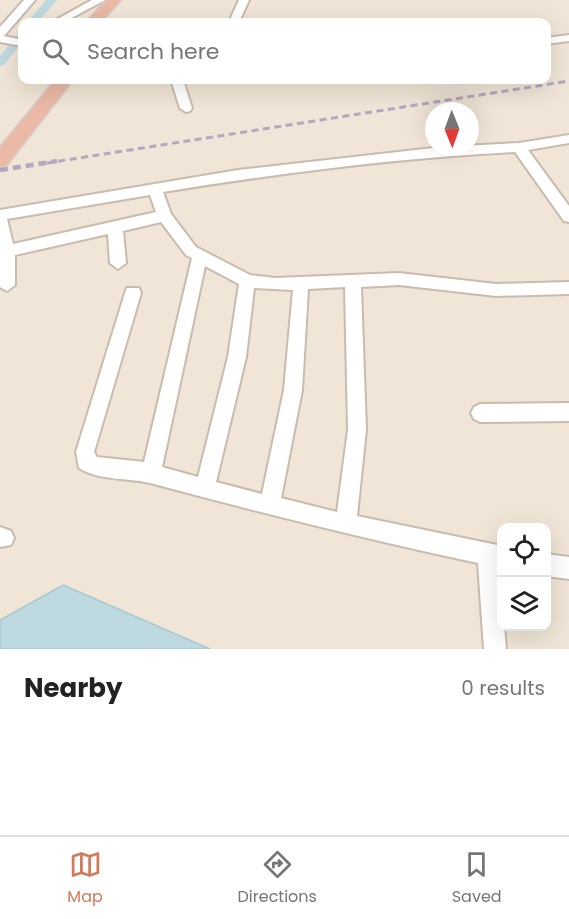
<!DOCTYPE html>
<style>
:root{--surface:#fff;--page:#f2f2f2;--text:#222;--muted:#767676;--line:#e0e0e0;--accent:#d3795c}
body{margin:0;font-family:Poppins,sans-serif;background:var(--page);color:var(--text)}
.controls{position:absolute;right:18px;bottom:18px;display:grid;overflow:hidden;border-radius:12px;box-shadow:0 6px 24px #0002}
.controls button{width:54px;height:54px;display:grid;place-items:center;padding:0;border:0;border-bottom:2px solid var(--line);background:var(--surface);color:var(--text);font:30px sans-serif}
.compass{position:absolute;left:425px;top:102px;width:54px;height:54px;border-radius:50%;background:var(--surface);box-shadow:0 6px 24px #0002;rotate:179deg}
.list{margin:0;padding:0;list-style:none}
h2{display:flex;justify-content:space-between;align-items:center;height:78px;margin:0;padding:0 24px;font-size:26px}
h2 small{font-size:20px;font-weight:400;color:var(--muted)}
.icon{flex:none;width:33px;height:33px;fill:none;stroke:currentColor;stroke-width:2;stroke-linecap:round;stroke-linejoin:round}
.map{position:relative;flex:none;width:569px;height:649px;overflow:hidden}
.search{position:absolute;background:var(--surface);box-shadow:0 6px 24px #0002;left:18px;right:18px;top:18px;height:66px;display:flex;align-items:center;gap:15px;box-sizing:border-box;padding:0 21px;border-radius:12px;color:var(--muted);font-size:22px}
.sheet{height:186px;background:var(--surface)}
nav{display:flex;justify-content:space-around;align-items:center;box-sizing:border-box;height:84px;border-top:2px solid var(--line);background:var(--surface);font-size:16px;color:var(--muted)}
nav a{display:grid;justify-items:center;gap:3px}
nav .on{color:var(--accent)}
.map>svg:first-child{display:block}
</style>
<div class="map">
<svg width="569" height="649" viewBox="0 0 569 649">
<rect width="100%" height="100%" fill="#f9f3e7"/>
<path fill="#f0e5d6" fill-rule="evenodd" d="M0,0H569V649H0ZM22,22H546V80H22ZM434,111H470V147H434ZM502,528H546V626H502Z"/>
<path fill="#bedae0" stroke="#a6c9d1" stroke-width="1.5" d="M63,585L210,649H0V620Z"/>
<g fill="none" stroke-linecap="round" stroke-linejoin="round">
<path fill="#bedae0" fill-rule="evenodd" d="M46,0H57L38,22H28Z
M22,33V42L4,65L0,66V56L18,34Z"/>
<g stroke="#c9bbae" stroke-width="4">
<path id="minor" d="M24,0H35L4,36L22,40V46L0,42V27Z
M92,0H105L64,22H52Z
M239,0H249L239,22H229Z
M569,35V41L546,44V38Z
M171,80H183L192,108L190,111L186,112L180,108Z
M569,135V143L528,150L569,206V222L564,221L515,152C398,158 280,173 163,192L171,214L196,247L250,275L275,278L399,273L496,284L569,282V294L496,296L399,285L361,287L366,430L357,516L502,546V626H504L506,649H484L478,563C369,540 262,513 154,484C129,477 102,482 79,468L76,452L125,293L127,288H139L141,293L94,452L97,457L144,462L192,258L186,255L161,222L123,231L126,263L118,269L110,263L108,234L15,255V285L7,291L0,287V210L238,170L442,147L519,143ZM150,195L156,212L13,244L7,219ZM205,266L239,284L228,357L198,477L162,467ZM345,287L348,430L337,512L281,498L302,390L308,289ZM254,288L293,290L284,390L262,494L216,482L246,357Z
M569,403V421L480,422L474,419L471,413L474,407L480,404Z
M0,527L11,531L14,538L11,545L0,547Z
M546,554L569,557V579L546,576Z"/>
</g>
<g stroke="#d7d1ce" stroke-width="3">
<path id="highway" d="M106,0H121L101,22H86Z
M55,80H73L7,165L0,167V147Z"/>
</g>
<use href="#minor" fill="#fff" fill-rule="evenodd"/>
<use href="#highway" fill="#ebbaa6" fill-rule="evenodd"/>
<path stroke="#b6a7c1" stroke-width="3" stroke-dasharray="7 4.5" stroke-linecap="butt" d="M47,163L569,81"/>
<path stroke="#b6a7c1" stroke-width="4.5" stroke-dasharray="8 5" stroke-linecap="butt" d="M0,170L57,161"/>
</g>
</svg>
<div class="controls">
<button><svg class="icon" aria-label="locate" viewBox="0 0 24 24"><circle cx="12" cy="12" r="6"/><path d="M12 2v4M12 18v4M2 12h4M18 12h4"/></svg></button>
<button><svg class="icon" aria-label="layers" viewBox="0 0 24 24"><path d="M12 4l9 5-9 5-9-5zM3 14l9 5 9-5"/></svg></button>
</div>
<svg class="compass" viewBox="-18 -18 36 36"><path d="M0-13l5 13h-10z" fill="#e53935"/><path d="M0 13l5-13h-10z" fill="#767676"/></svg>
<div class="search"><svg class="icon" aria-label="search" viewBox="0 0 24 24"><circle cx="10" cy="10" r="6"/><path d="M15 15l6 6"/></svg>Search here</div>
</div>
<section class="sheet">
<h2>Nearby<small>0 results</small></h2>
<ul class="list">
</ul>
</section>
<nav>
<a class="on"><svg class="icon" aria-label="map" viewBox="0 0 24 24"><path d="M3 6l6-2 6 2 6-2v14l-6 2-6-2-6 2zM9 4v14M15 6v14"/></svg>Map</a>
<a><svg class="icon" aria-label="directions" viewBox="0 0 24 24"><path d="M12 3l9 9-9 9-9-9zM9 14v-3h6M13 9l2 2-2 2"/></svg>Directions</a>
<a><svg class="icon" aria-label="saved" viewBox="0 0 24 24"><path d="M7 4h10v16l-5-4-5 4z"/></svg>Saved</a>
</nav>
